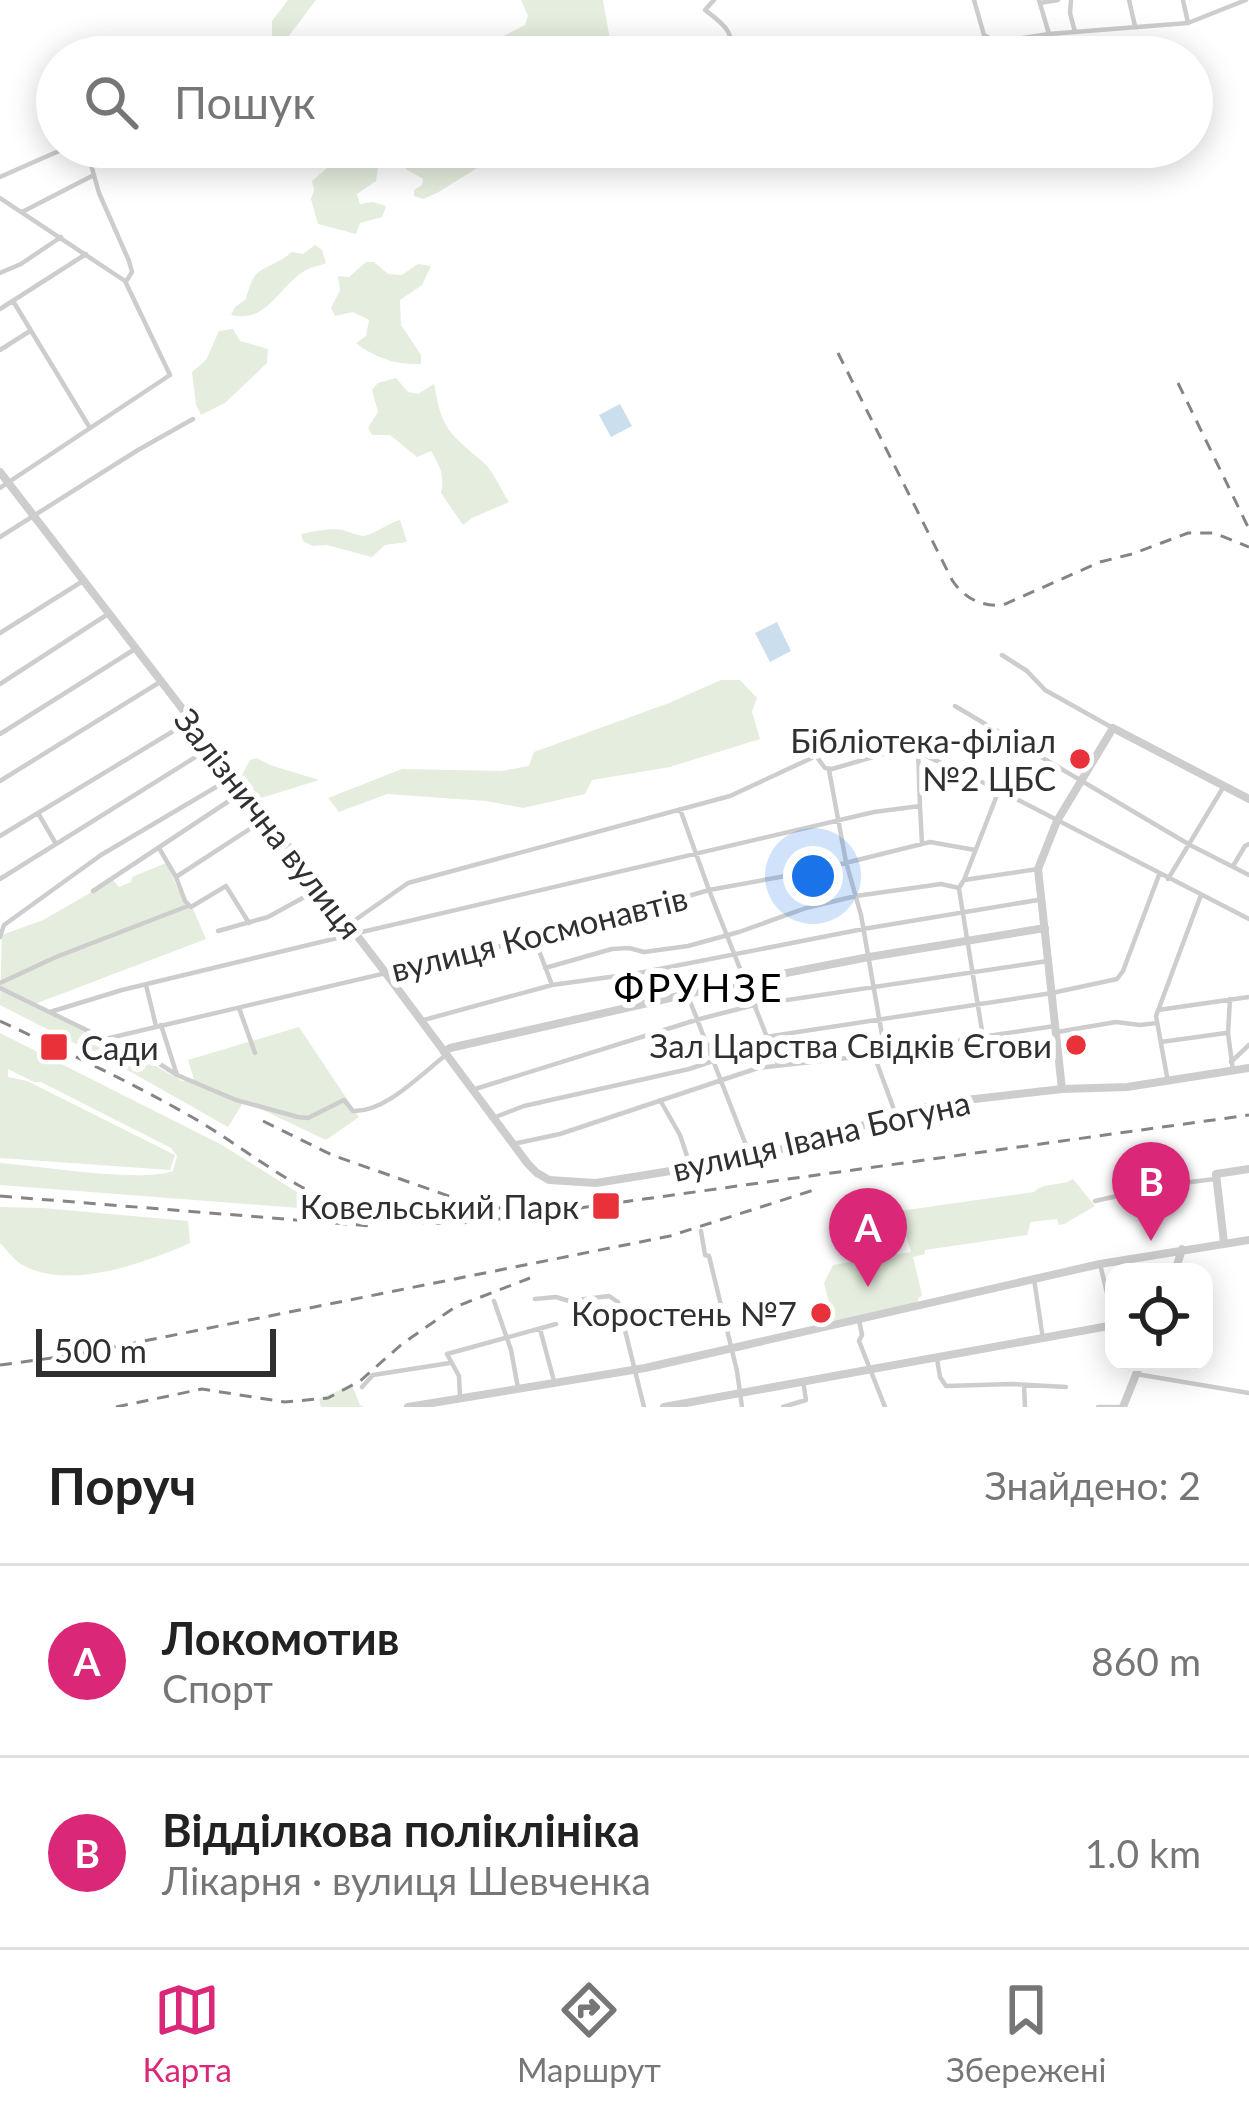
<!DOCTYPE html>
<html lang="uk">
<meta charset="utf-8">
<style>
:root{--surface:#fff;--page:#f2f2f2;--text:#222;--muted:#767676;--line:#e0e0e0;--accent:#db2777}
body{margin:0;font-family:Lato,sans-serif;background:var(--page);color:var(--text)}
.controls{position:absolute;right:36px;bottom:36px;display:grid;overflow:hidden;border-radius:24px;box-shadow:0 6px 30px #0003}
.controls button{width:108px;height:108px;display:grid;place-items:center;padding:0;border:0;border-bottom:3px solid var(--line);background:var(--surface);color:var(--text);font:60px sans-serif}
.scale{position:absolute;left:36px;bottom:30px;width:240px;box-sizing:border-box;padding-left:12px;border:6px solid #303030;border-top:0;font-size:33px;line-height:42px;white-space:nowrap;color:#303030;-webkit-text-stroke:9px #fff;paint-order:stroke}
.you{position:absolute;left:813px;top:876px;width:42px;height:42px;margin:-30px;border:9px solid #fff;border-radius:50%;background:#1a73e8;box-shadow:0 0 0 18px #1a73e833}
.badge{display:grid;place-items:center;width:78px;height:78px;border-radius:50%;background:var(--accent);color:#fff;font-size:39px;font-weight:700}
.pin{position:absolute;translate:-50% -99px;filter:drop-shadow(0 3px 6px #0008)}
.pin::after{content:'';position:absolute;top:63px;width:42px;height:36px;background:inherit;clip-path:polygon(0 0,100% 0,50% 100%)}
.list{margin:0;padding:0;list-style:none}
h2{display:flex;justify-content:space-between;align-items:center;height:156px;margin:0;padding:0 48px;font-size:51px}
h2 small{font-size:39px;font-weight:400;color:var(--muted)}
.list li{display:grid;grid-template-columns:78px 1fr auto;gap:36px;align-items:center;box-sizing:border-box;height:192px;padding:0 48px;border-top:3px solid var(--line)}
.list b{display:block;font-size:45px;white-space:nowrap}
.list p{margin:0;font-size:39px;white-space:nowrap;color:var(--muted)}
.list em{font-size:39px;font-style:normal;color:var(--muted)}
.icon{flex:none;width:66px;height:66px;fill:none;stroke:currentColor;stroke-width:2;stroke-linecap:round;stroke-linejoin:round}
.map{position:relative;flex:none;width:1249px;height:1407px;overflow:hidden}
.search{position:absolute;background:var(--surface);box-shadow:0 6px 30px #0003;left:36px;right:36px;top:36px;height:132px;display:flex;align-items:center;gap:30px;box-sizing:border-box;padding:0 42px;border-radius:66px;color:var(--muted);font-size:45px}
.sheet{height:540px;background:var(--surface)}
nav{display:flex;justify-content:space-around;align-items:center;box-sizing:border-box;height:168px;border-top:3px solid var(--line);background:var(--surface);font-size:33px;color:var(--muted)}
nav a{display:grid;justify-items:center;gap:6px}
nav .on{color:var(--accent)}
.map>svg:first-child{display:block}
</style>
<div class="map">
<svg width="1249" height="1407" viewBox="0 0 1249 1407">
<rect width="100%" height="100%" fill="#fff"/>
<path fill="#e5edde" d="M288,0H316L288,37L272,39V21Z
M521,0H603L613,57H463L525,25L528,16Z
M340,147H381L376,181L357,194L360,204L373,202L386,206L382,217L360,223L356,234L318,224L311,199L314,190L312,181L327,168L330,151Z
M400,147H528L501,153L437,193L423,199L414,196V190L422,185L423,179L406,169L407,160Z
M315,245L322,250L326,263C319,266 312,267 306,270C278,286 268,324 231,315L235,307L246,299C255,261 265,274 292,252L303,254Z
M366,262H374L388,274L402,275L418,264L431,266L422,285L400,300L401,325L421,355V364C396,365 375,358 356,343L366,336L369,320L353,312L335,316L331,308L340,290L338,276L349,277Z
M233,329L240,341L268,349L267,363L225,403L201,415L196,405L192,372L206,360L219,331Z
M396,378L408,392L418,394L434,384C442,430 449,433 483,462C494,472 501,490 509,502L472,518L463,525L441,493C445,476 440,466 431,451L417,457L390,435H372L368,428L378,412L372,390L378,383Z
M400,520L407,542L385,545L372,557L327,545L313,546L303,541L301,534C315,531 329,528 343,530C345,531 361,536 363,536C374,535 388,523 400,520Z
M721,680H740L757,698L752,712L760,739L670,767L592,780L585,794L523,808L486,801L387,794L339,812L328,798L402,769L501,771L529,766L534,752L669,703Z
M257,758L270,765L319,780L261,798L241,777L250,760Z
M166,863L185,904L193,909L206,939L32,1005L138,1056L182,1081L194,1079L188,1060L299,1027L359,1117L326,1140L244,1101L228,1127L131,1072L0,1005L2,935L43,920L113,880L119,887L131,882L132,877Z
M0,1033L222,1145L316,1204L311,1209L0,1185V1163C40,1166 141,1183 173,1171L177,1156L171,1148L41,1082H34L8,1069V1077L27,1081L175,1155L170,1170L0,1158Z
M1073,1179L1095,1206L1064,1224L1059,1225L1057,1219L1031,1222L1027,1235L925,1250V1254L913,1257L922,1295L918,1299V1304L834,1323L824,1283L833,1265L911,1252L899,1211L1034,1192C1045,1181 1061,1187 1073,1179Z
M0,1207L43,1208L188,1221L190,1243C145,1263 67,1292 21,1264C13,1259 6,1249 0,1243Z
M352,1385L360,1405L365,1407H321L319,1399Z"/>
<path fill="#cadeed" d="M620,404L632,426L611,437L599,415Z
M777,622L791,651L770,662L755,633Z"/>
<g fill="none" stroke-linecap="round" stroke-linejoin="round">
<path stroke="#cdcdcd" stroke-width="4.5" d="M1095,1201L1166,1185L1215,1179"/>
<path stroke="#cdcdcd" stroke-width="4.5" d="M714,0L705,10C721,22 743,37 722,57
M974,0L984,35L996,42L1049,34L1188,23L1246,0
M1039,0L1049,34
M1071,0L1070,13L1075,32
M1129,0L1135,26
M1183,0L1188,23
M1040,3L1058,0
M86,147L99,193L129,261L132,272L127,280
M0,177L68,147
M0,198L125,281L170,375L0,488
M22,212L92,176
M0,273L21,264L61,237
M13,301L90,428
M0,309L86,254
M0,350L30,331
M0,537L138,450L193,419
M0,633L83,581
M1002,655L1027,671L1045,690L1111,727
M0,684L108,614
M955,706L1190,845L1249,875
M0,734L135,649
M829,770L846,862L861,915L885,1052
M0,781L160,682
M920,807L922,844
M680,809L709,890L778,1065
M38,813L56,844
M0,836L190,721
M159,848L176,877
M1233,866L1245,846L1249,844
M0,879L210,748
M1168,879L1224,786
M964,880L999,790
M959,889L983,1037
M93,891L244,791
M249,923L226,886L191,907L185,901L176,877L265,819
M348,925L408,883L730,796L816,756L825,768L832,769L907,747L999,790L1249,919
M218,931L268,917L319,889
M0,937L4,925L101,855L233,777
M535,940L552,985
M545,968L612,949L629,948L644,952L688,946L739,932L806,908L856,896L941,884L959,888L964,880L1038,869
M0,983L56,957L188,906
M146,985L156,1026
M0,988L105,1039L144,1054L177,1075L236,1100L298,1117L308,1118L344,1100L353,1111C386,1112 421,1074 446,1055
M688,996L751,1158
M1230,999L1228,1033L1233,1071
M239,1008L255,1053
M1158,1010L1249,997
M50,1012L122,990L362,932L874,812L920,806L918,750
M420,1021L552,985L639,973L863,929L1038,900
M161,1025L177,1075
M1057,1032L1116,1022L1140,1025L1157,1023
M105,1039L586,926L709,890L813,871L930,842L975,850
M960,1040L1055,1026
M1161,1042L1226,1033
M707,1046L1052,993L1117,979L1123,971L1159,875
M874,1055L896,1115
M1231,1062L1249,1045
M1168,1082L1156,1016L1201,895
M472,1090L696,1020L754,1005L1048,961
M660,1100L680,1135L691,1168
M493,1118L524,1106L689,1069L713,1061
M513,1144L560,1134L758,1068L874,1055L928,1045
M701,1231L705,1255L709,1256L737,1371L742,1407
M1100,1264L1114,1322
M1034,1279L1043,1339
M535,1299L556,1297L569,1301L609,1296L618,1302L644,1407
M494,1301L511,1350L518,1388
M859,1320L862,1335L859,1341L885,1407
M540,1329L554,1381
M937,1359L940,1377L946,1386L1012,1384L1066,1387
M1136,1374L1249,1393
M1024,1385L1025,1407
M362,1387L373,1375L450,1363
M460,1398L459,1376L447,1354L556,1324
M783,1407L806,1400L803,1381
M1098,1407H1122"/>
<path stroke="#cdcdcd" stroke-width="8" d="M0,472L385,972L528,1164L537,1173L549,1180L596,1183L751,1158L940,1103L1062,1089L1127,1087L1249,1068
M444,1052L450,1048L745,981L869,957L1045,928
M1062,1089L1038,869L1057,821L1113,728L1249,799
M1224,1243L1216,1174L1249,1169
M1175,1272L1182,1249
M408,1407L645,1368L1100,1264L1249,1240
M664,1407L1114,1325
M1123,1407L1141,1362"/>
<path stroke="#858585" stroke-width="3" stroke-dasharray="12 9" stroke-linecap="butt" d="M838,353L952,580C964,598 981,607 1003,605L1100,562L1132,554L1188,533H1214L1249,547
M1178,383L1249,529
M0,1021C61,1050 123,1078 181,1111C222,1133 258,1162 298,1185C358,1220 424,1229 493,1220L1249,1115
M263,1121L332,1155L460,1200L510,1210
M0,1196L371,1226
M0,1365L74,1355L670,1236L814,1190
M116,1407L202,1389L285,1402L328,1398L360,1381L402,1344L455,1307L530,1278"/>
</g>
<g fill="#e83138" stroke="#fff" stroke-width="4.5">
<circle cx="1080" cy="759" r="12"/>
<circle cx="1076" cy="1045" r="12"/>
<rect x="39" y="1032" width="30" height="30" rx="6"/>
<rect x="591" y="1191" width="30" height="30" rx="6"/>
<circle cx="821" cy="1313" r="12"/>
</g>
<g text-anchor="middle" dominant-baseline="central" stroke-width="12" stroke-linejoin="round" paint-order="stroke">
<g font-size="33" fill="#303030" stroke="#fff" text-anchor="end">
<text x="1056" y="740">Бібліотека-філіал<tspan x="1056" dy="38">№2 ЦБС</tspan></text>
<text x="1052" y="1045">Зал Царства Свідків Єгови</text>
<text x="81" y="1047" text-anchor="start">Сади</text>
<text x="579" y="1206">Ковельський Парк</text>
<text x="797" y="1313">Коростень №7</text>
</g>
<g font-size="33" fill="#303030" stroke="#fff">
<text transform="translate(269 823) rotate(52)">Залізнична вулиця</text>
<text transform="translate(539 933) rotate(-14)">вулиця Космонавтів</text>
<text transform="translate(821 1135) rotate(-13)">вулиця Івана Богуна</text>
</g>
<g font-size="39" letter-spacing="3" fill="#000" stroke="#fff">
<text x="699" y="987">ФРУНЗЕ</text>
</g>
</g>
</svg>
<div class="controls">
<button><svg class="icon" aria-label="locate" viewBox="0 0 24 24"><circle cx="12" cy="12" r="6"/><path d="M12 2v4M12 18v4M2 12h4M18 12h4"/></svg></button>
</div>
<div class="scale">500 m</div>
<div class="you"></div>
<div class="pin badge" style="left:868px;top:1287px">A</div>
<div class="pin badge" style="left:1151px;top:1241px">B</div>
<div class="search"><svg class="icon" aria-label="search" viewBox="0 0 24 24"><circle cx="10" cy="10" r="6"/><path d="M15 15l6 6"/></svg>Пошук</div>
</div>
<section class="sheet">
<h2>Поруч<small>Знайдено: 2</small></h2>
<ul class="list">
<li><span class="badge">A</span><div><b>Локомотив</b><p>Спорт</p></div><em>860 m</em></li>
<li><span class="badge">B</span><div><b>Відділкова поліклініка</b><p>Лікарня · вулиця Шевченка</p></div><em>1.0 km</em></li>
</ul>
</section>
<nav>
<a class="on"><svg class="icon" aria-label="map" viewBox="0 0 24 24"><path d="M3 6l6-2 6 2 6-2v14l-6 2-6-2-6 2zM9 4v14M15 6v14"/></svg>Карта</a>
<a><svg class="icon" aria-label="directions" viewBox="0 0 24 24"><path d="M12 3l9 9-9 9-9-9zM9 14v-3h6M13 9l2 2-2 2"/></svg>Маршрут</a>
<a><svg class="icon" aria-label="saved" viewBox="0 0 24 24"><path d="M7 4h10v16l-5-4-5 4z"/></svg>Збережені</a>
</nav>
